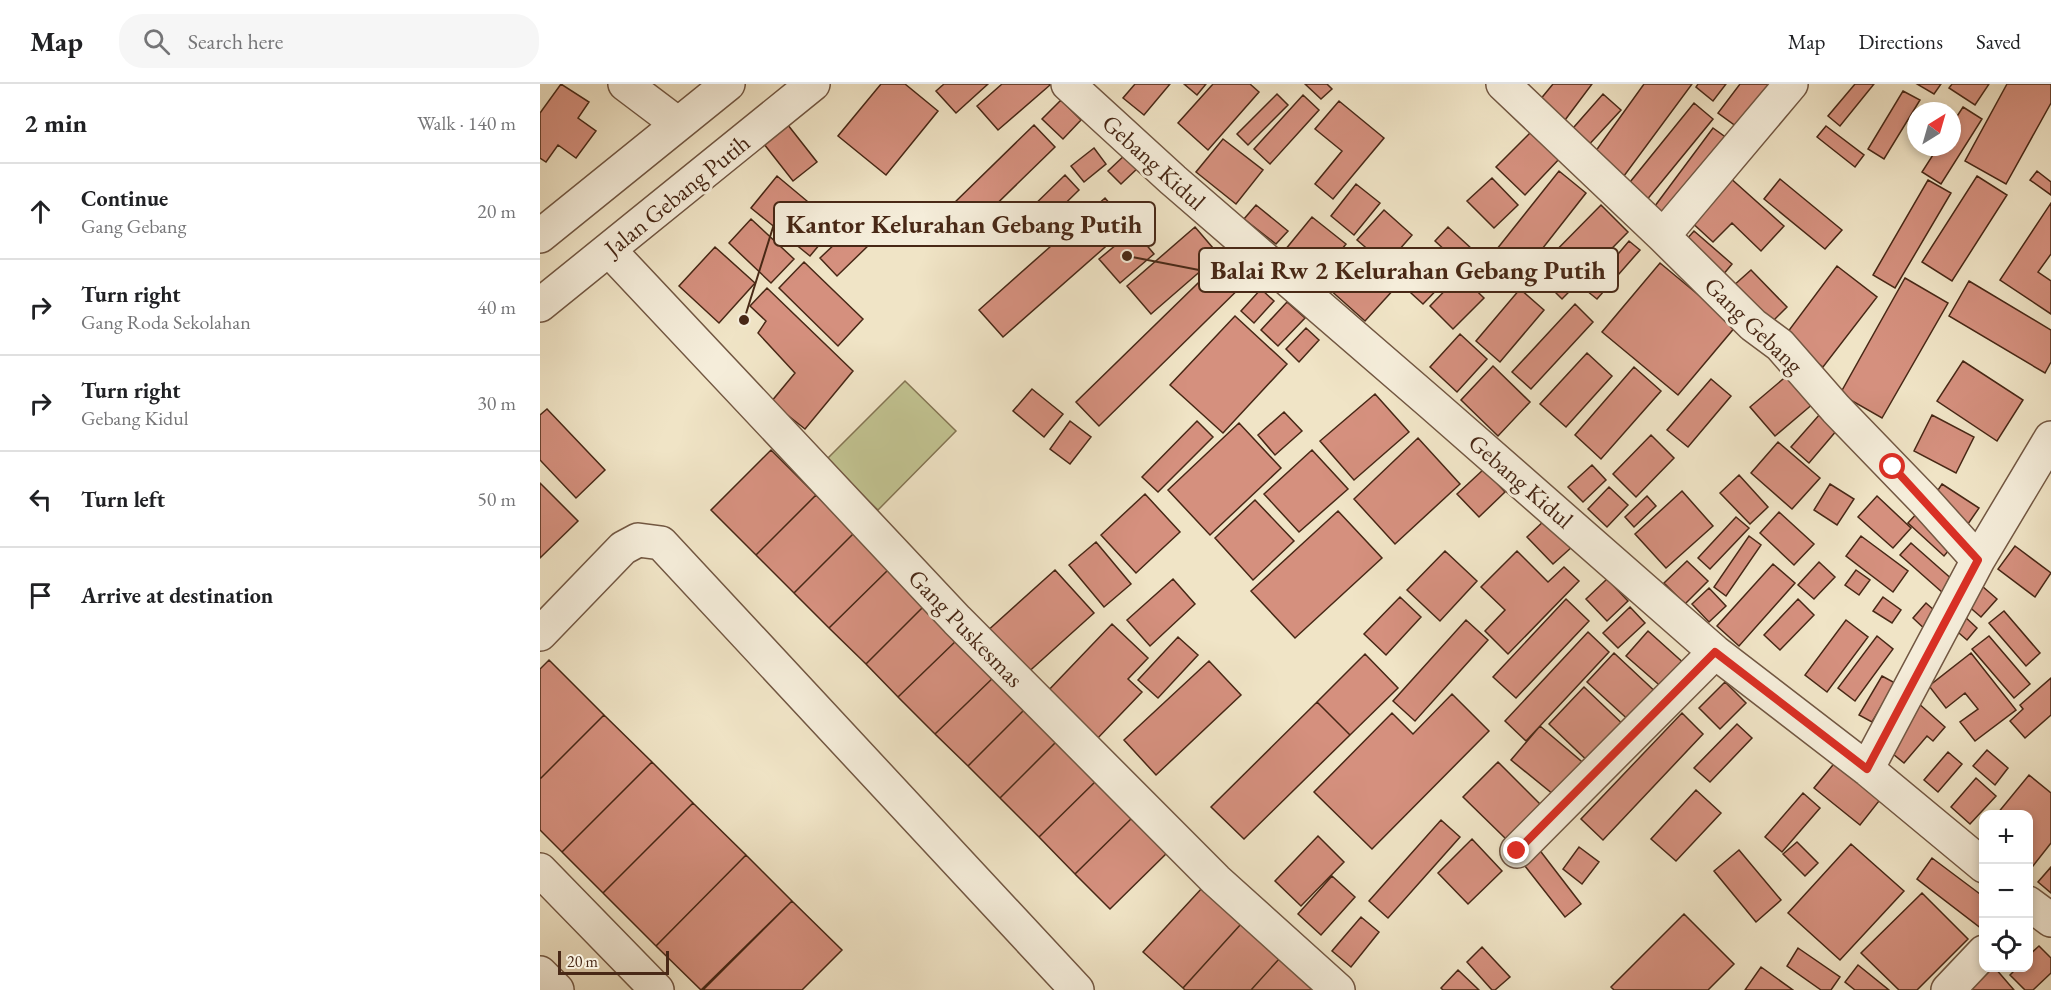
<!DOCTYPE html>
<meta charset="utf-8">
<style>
:root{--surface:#fff;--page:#f6f6f6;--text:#202124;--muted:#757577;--line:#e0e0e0}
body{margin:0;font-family:"EB Garamond",serif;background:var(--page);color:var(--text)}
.controls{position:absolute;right:18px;bottom:18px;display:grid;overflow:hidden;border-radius:12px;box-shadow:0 3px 9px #0003}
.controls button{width:54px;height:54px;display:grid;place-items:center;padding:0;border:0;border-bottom:2px solid var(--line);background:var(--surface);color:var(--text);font:30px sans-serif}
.compass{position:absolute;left:1367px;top:18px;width:54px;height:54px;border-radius:50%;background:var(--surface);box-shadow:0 3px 9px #0003;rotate:37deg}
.scale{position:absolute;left:18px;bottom:15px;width:111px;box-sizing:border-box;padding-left:6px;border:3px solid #482816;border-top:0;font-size:16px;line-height:21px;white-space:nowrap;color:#482816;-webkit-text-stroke:4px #f5edda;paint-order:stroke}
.stop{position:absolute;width:18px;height:18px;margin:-14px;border:4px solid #d93025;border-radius:50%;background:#fff}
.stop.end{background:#d93025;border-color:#fff;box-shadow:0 2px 6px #0008}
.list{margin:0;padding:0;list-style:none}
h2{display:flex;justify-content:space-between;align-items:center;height:78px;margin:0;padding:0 24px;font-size:26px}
h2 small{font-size:20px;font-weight:400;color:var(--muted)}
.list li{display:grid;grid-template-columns:39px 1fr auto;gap:18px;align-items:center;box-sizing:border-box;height:96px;padding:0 24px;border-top:2px solid var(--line)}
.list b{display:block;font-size:22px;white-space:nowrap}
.list p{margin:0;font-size:20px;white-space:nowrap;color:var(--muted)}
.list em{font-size:20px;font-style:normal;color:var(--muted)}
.icon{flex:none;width:33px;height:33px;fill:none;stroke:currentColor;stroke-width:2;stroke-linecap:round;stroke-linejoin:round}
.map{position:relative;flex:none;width:1511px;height:906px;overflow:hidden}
header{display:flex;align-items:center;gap:36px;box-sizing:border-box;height:84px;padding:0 30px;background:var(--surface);border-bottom:2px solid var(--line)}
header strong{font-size:28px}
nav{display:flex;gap:33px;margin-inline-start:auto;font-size:21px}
.search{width:420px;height:54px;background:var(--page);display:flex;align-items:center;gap:15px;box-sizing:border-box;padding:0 21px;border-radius:24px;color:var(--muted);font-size:22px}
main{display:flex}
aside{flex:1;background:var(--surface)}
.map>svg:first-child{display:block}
</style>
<header>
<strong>Map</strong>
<div class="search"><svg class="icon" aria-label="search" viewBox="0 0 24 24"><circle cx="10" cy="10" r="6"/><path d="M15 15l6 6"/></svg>Search here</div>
<nav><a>Map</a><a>Directions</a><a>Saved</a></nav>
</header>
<main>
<aside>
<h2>2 min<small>Walk · 140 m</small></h2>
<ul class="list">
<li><svg class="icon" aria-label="ahead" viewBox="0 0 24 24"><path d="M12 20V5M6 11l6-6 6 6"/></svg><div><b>Continue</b><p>Gang Gebang</p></div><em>20 m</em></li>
<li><svg class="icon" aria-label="right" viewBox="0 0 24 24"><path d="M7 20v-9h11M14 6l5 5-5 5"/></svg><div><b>Turn right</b><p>Gang Roda Sekolahan</p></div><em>40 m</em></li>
<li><svg class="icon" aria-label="right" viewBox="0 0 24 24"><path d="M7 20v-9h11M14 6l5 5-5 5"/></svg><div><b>Turn right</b><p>Gebang Kidul</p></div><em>30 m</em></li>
<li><svg class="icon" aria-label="left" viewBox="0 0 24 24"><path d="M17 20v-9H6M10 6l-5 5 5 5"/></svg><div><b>Turn left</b></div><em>50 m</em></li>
<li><svg class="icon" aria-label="arrive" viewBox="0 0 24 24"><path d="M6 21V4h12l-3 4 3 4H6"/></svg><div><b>Arrive at destination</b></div></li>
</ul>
</aside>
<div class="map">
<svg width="1511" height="906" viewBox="0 0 1511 906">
<rect width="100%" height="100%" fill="#f0e4c6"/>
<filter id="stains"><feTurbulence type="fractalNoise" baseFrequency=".00333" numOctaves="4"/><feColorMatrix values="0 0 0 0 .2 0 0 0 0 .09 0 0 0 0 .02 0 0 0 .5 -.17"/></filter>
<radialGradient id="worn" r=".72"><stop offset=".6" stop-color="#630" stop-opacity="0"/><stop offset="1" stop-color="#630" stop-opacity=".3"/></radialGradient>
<path fill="#c1c290" stroke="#847553" stroke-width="1.5" d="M365,297L416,347L338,426L286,376Z"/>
<path fill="#d5907e" stroke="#482816" stroke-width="1.5" d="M21,0L49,18L38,34L56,47L36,74L18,61L6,78L0,74V29Z
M341,0H365L398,27L346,91L298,52Z
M404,0H448L416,29L396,7Z
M462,0H509L510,1L458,46L437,22Z
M595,0H630L604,31L583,14Z
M644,0H666L657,11Z
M673,0H710L719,8L668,66L638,39Z
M765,0H787L792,5L781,15Z
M1013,0H1052L1022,40L999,17Z
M1104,0H1152L1081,96L1050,75Z
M1158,0H1186L1173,17L1156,3Z
M1200,0H1240L1204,48L1178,29Z
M1315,0H1334L1300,42L1288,32Z
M1377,0H1401L1394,10Z
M1412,0H1449L1435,21L1409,4Z
M1467,0H1511V19L1466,100L1425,77Z
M1363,7L1380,16L1344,75L1328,65Z
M737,10L748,21L708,61L697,50Z
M1063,10L1081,26L1044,66L1027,51Z
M763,11L779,26L730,80L714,65Z
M521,16L541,36L523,55L502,35Z
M799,17L844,54L793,115L775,100L802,67L775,45Z
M1154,19L1173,35L1101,123L1082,108Z
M1423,23L1442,35L1401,100L1382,88L1398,63H1412V40Z
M244,36L277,78L253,97L220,55Z
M494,41L515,63L432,144L411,122Z
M1286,42L1324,71L1315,83L1277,53Z
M1173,44L1195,60L1124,144L1109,130Z
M993,46L1021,73L985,111L956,83Z
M683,55L723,86L696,120L656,88Z
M554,64L566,80L544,98L531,82Z
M587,69L600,82L581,100L568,87Z
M1019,87L1046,109L977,197L949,175Z
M1497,87L1511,98V111L1490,96Z
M525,91L539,106L497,147L483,132Z
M237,92L267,117L242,149L211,124Z
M1188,92L1244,142L1221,167L1192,139L1173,158L1148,135Z
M1437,92L1467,111L1412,197L1382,178Z
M952,94L978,121L954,144L927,117Z
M1240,95L1302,146L1285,165L1224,115Z
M1388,96L1411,109L1355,204L1333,191Z
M816,100L840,119L814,151L791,132Z
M565,114L589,142L463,253L439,226Z
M280,119L300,136L270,172L249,155Z
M1511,119V170L1498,188L1511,197V230L1460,196Z
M716,121L748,147L736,160L704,135Z
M1061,121L1088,148L1022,215L995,188Z
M844,126L872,151L846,181L817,156Z
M772,133L806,160L779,194L745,166Z
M211,135L254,175L231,199L189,159Z
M315,141L332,158L297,192L280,174Z
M655,143L679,171L611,230L587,202Z
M908,143L932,165L919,179L895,157Z
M594,146L614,170L580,199L559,175Z
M1154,147L1192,180L1177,198L1138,165Z
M1089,157L1100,166L1057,215L1047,207Z
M175,163L215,199L179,239L139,202Z
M695,163L718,186L559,342L536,318Z
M889,167L913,189L883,220L860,199Z
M818,170L855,204L825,237L788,204Z
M264,178L323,235L298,262L239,204Z
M1120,179L1196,242L1138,311L1062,248Z
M1297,182L1337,213L1283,283L1244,253Z
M1211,186L1247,223L1229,241L1192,203Z
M920,191L944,214L913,245L890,222Z
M1365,194L1408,219L1342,334L1300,310Z
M1429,197L1511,246V278L1505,289L1409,232Z
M227,204L313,287L265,345L231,318L255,289L218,249L226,237L210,222Z
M721,205L734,217L714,239L701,227Z
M980,205L1004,226L960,278L936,257Z
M747,218L765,234L738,262L721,246Z
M1035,220L1053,238L991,305L972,288Z
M695,232L747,280L683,349L630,301Z
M766,244L779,256L759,278L746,265Z
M920,250L947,275L917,308L890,283Z
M1047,269L1072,292L1026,343L1000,320Z
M1423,277L1483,316L1457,357L1397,317Z
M953,282L990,318L958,352L921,316Z
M1094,283L1121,307L1061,375L1035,351Z
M1249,290L1274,319L1235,352L1210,323Z
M1171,295L1191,312L1148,363L1127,346Z
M492,305L523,330L504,353L473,327Z
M835,310L869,348L814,396L780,357Z
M7,325L65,386L36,414L0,376V331Z
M744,328L762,347L735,371L718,351Z
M1280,330L1297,346L1269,379L1251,363Z
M1392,331L1434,353L1416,389L1374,367Z
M530,337L551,353L530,380L510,365Z
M657,337L673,353L618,408L602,393Z
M699,339L741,384L670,451L628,406Z
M1111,351L1134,374L1096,413L1073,390Z
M878,354L920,400L855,460L814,415Z
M1238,358L1280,394L1252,425L1211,389Z
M231,366L276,411L216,471L171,426Z
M772,366L808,405L759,448L724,410Z
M1052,381L1066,396L1043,418L1028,403Z
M944,385L965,408L939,433L917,410Z
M1199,391L1228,423L1210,440L1180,409Z
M0,399L38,437L0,474Z
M1290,400L1314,415L1297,441L1274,426Z
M1402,400L1439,424L1428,440L1392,415Z
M1069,403L1088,421L1067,443L1048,425Z
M1142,407L1173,442L1126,484L1095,450Z
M605,410L640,448L596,489L561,451Z
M276,411L314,449L254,509L216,471Z
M1107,412L1116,422L1094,443L1085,433Z
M1337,412L1371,444L1353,464L1318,433Z
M715,416L754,457L713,496L675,454Z
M798,427L842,474L755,554L711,507Z
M1379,427L1414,460L1404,472L1368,439Z
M1239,428L1274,460L1254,481L1220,449Z
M1196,433L1209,444L1170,485L1158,474Z
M1007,434L1033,462L1013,480L987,453Z
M314,449L349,485L289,544L254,509Z
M1209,452L1221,461L1186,512L1174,503Z
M1321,452L1368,487L1353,508L1306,472Z
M556,458L591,500L564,523L529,481Z
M1371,459L1414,497L1403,509L1360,471Z
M1475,462L1511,489L1495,513L1458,485Z
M905,467L937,497L900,537L867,506Z
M977,467L1008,498L1024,483L1039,497L968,570L945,547L965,526L941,503Z
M1147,477L1168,497L1145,520L1124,499Z
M1279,478L1295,493L1274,515L1258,501Z
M1233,480L1255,499L1199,562L1177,542Z
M349,485L386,520L326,580L289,544Z
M515,486L554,529L484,592L445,549Z
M1316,486L1330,496L1319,511L1305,501Z
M633,495L655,520L610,562L587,536Z
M1067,495L1088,517L1067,537L1046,515Z
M1442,502L1457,515L1441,533L1426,520Z
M1169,504L1186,522L1169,538L1152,520Z
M860,513L881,533L846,571L824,550Z
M1343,513L1361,526L1352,539L1333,527Z
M1026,515L1049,537L976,614L953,593Z
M1258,515L1274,531L1240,566L1224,551Z
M1386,519L1403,534L1389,549L1373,534Z
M386,520L419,554L358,613L326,580Z
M1090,523L1105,539L1078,564L1063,549Z
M1464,527L1500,569L1486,582L1449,539Z
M1423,531L1437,544L1427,556L1412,543Z
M926,536L948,556L875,637L853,617Z
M1306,536L1328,553L1287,608L1265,591Z
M572,540L608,574L588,595L602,608L555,657L505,610Z
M1108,547L1147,582L1125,606L1086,572Z
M1048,548L1069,568L986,657L965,637Z
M1337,552L1353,565L1315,617L1298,604Z
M1449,552L1490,600L1474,614L1432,565Z
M638,553L658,571L618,614L598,596Z
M419,554L456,591L395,650L358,613Z
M1074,569L1120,612L1094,641L1047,598Z
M1431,569L1476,626L1435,657L1420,638L1438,625L1425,609L1406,624L1389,602Z
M825,570L858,604L810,651L777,618Z
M9,576L64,631L0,695V585Z
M669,577L701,611L616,691L584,656Z
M456,591L487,623L428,682L395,650Z
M1342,592L1355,599L1332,638L1319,631Z
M1511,594V631L1485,654L1470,637L1483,625L1480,621Z
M1185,598L1206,619L1180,645L1159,624Z
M1044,603L1092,649L1057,686L1009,640Z
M912,610L949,647L832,765L774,708L852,629L873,650Z
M777,618L810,651L704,755L671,723Z
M1377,618L1405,643L1393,657L1387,652L1364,679L1347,665Z
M487,623L519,655L460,714L428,682Z
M1142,629L1163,650L1063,756L1041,735Z
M64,631L112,678L22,768L0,746V695Z
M1197,640L1212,654L1170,698L1154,684Z
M1000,642L1047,682L1019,715L971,676Z
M519,655L559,694L499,753L460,714Z
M1447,666L1468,684L1455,701L1433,682Z
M1408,668L1422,680L1398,708L1384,696Z
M1297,676L1343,712L1320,741L1274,704Z
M112,678L153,719L63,809L22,768Z
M958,678L1000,720L966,755L923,713Z
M1489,691L1511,709V759L1493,782L1488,778V730H1457Z
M559,694L595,731L535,790L499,753Z
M1436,694L1456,712L1430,740L1411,723Z
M1156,706L1181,729L1136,777L1111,755Z
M1263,709L1280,724L1242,768L1225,753Z
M153,719L206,771L116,862L63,809Z
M595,731L630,766L570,825L535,790Z
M901,736L920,753L848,834L829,817Z
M778,752L804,778L761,822L735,797Z
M932,755L962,787L928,820L898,789Z
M1257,758L1278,779L1265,792L1243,770Z
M1311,760L1364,807L1300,876L1248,829Z
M1039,763L1059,778L1042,800L1023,785Z
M998,764L1041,820L1025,833L981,777Z
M1199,766L1241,816L1216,838L1174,787Z
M206,771L252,817L161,906L116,862Z
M1392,774L1444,813L1442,845L1377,795Z
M1511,783V809L1498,798Z
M792,792L815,813L781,851L758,830Z
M662,804L701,840L643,904L603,868Z
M1382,809L1428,855L1377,906H1359L1321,869Z
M252,817L302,866L262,906H163Z
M1144,830L1194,880L1168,906H1074L1071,903Z
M821,833L839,848L811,883L792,867Z
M701,840L739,875L711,906H645L643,904Z
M1499,862L1511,874V889L1493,906H1485L1470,891L1477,884H1488V872Z
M942,863L970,893L955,906H952L927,878Z
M1258,864L1300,893L1291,906H1281L1247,882Z
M739,875L773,906H711Z
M1318,881L1349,906H1315L1305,898Z
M1221,883L1253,906H1205Z
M1445,884H1455L1474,906H1419Z
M918,886L939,906H903L901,904Z"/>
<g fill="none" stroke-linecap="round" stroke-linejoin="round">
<g stroke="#725742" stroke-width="36">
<path id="minor" d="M85,0L138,40
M528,0L633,96L891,319L1175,568L1327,685L1444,782
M963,0L1123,152
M1251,0L1123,152L1213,241L1240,261L1296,325L1384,416L1438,476
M0,152L188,0
M69,166L417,536L676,796L798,906
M0,221L273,0
M0,550L83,464L98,456L121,459L537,906
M1327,685L1438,476L1511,354
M977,767L1175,568
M0,786L117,906
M1488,819L1511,836
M0,889L17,906
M1408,906L1444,868"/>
</g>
<use href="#minor" stroke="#f5edda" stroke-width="33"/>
</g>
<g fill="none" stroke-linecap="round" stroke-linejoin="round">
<path stroke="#d93025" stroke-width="8" d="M977,767L1175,568L1327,685L1438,476L1353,383"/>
</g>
<g text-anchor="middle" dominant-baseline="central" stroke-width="6" stroke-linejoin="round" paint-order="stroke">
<g font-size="24" fill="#482816" stroke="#f5edda">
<text transform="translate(614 78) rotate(42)">Gebang Kidul</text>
<text transform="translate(137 111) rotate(-39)">Jalan Gebang Putih</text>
<text transform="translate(1214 241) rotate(44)">Gang Gebang</text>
<text transform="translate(981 397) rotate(41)">Gebang Kidul</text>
<text transform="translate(426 544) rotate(46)">Gang Puskesmas</text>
</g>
</g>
<path fill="none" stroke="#482816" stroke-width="2" d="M204 236L234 140M587 172L659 186"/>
<g fill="#482816" stroke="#f5edda" stroke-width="2">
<circle cx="204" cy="236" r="6"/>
<circle cx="587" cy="172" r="6"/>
</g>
<g fill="#f5edda" stroke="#482816" stroke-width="2">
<rect x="234" y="118" width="381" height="44" rx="6"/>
<rect x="659" y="164" width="419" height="44" rx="6"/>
</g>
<g font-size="26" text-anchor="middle" font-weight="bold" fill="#482816">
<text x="424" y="149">Kantor Kelurahan Gebang Putih</text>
<text x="868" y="195">Balai Rw 2 Kelurahan Gebang Putih</text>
</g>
<rect width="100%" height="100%" filter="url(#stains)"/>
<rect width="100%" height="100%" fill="url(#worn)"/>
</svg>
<div class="controls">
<button>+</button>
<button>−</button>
<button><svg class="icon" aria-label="locate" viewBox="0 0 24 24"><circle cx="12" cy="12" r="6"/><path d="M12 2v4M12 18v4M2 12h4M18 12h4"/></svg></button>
</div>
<svg class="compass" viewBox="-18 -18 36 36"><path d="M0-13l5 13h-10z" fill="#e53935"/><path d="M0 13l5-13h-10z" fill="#757577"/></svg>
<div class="scale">20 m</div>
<div class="stop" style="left:1353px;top:383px"></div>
<div class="stop end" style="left:977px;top:767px"></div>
</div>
</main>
